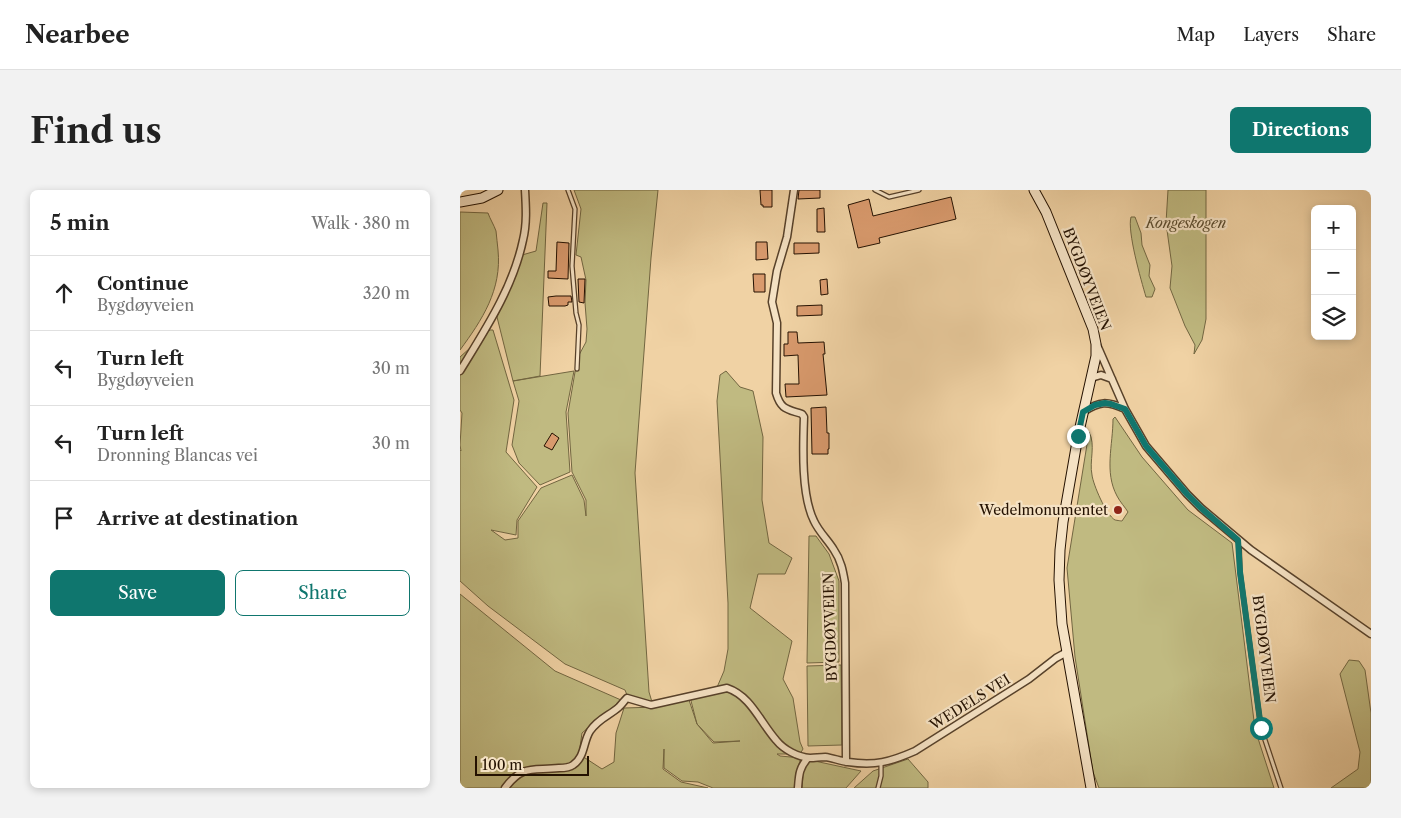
<!DOCTYPE html>
<meta charset="utf-8">
<style>
:root{--surface:#fff;--page:#f2f2f2;--text:#222;--muted:#767676;--line:#e0e0e0;--accent:#0f766e}
body{margin:0;font-family:"Libre Caslon Text",serif;background:var(--page);color:var(--text)}
.controls{position:absolute;right:15px;top:15px;display:grid;overflow:hidden;border-radius:8px;box-shadow:0 2px 8px #0003}
.controls button{width:45px;height:45px;display:grid;place-items:center;padding:0;border:0;border-bottom:1px solid var(--line);background:var(--surface);color:var(--text);font:25px sans-serif}
.scale{position:absolute;left:15px;bottom:12px;width:114px;box-sizing:border-box;padding-left:5px;border:2px solid #241101;border-top:0;font-size:14px;line-height:18px;white-space:nowrap;color:#241101;-webkit-text-stroke:4px #f5e2c4;paint-order:stroke}
.stop{position:absolute;width:15px;height:15px;margin:-11px;border:4px solid #0f766e;border-radius:50%;background:#fff}
.stop.end{background:#0f766e;border-color:#fff;box-shadow:0 1px 5px #0008}
.list{margin:0;padding:0;list-style:none}
h2{display:flex;justify-content:space-between;align-items:center;height:65px;margin:0;padding:0 20px;font-size:21px}
h2 small{font-size:16px;font-weight:400;color:var(--muted)}
.list li{display:grid;grid-template-columns:32px 1fr auto;gap:15px;align-items:center;box-sizing:border-box;height:75px;padding:0 20px;border-top:1px solid var(--line)}
.list b{display:block;font-size:19px;white-space:nowrap}
.list p{margin:0;font-size:16px;white-space:nowrap;color:var(--muted)}
.list em{font-size:16px;font-style:normal;color:var(--muted)}
.actions{display:flex;gap:10px;padding:15px 20px}
.actions a{flex:1;padding:11px 0;border:1px solid var(--accent);border-radius:8px;text-align:center;font-size:18px;color:var(--accent)}
.actions .main{background:var(--accent);color:#fff}
.icon{flex:none;width:28px;height:28px;fill:none;stroke:currentColor;stroke-width:2;stroke-linecap:round;stroke-linejoin:round}
.map{position:relative;flex:none;width:911px;height:598px;overflow:hidden;border-radius:8px}
header{display:flex;align-items:center;gap:30px;box-sizing:border-box;height:70px;padding:0 25px;background:var(--surface);border-bottom:1px solid var(--line)}
header strong{font-size:24px}
nav{display:flex;gap:28px;margin-inline-start:auto;font-size:18px}
.intro{display:flex;align-items:center;justify-content:space-between;box-sizing:border-box;height:120px;padding:0 30px}
h1{margin:0;font-size:35px}
.button{padding:12px 22px;border-radius:8px;background:var(--accent);color:#fff;font-size:18px;font-weight:700}
main{display:flex;gap:30px;padding:0 30px}
aside{flex:1;background:var(--surface);border-radius:8px;box-shadow:0 2px 8px #0003}
.map>svg:first-child{display:block}
</style>
<header>
<strong>Nearbee</strong>
<nav><a>Map</a><a>Layers</a><a>Share</a></nav>
</header>
<div class="intro"><h1>Find us</h1><a class="button">Directions</a></div>
<main>
<aside>
<h2>5 min<small>Walk · 380 m</small></h2>
<ul class="list">
<li><svg class="icon" aria-label="ahead" viewBox="0 0 24 24"><path d="M12 20V5M6 11l6-6 6 6"/></svg><div><b>Continue</b><p>Bygdøyveien</p></div><em>320 m</em></li>
<li><svg class="icon" aria-label="left" viewBox="0 0 24 24"><path d="M17 20v-9H6M10 6l-5 5 5 5"/></svg><div><b>Turn left</b><p>Bygdøyveien</p></div><em>30 m</em></li>
<li><svg class="icon" aria-label="left" viewBox="0 0 24 24"><path d="M17 20v-9H6M10 6l-5 5 5 5"/></svg><div><b>Turn left</b><p>Dronning Blancas vei</p></div><em>30 m</em></li>
<li><svg class="icon" aria-label="arrive" viewBox="0 0 24 24"><path d="M6 21V4h12l-3 4 3 4H6"/></svg><div><b>Arrive at destination</b></div></li>
</ul>
<div class="actions"><a class="main">Save</a><a>Share</a></div>
</aside>
<div class="map">
<svg width="911" height="598" viewBox="0 0 911 598">
<rect width="100%" height="100%" fill="#f0d2a4"/>
<filter id="stains"><feTurbulence type="fractalNoise" baseFrequency=".004" numOctaves="4"/><feColorMatrix values="0 0 0 0 .2 0 0 0 0 .09 0 0 0 0 .02 0 0 0 .5 -.17"/></filter>
<radialGradient id="worn" r=".72"><stop offset=".6" stop-color="#630" stop-opacity="0"/><stop offset="1" stop-color="#630" stop-opacity=".3"/></radialGradient>
<path fill="#c0ba81" stroke="#726641" d="M114,0H198L191,68L175,283L189,502L192,512L167,505L165,500L105,474L28,416L0,391V260L1,261L0,255L2,223L0,220V167L30,140H33L54,210L46,262L77,297L57,330L56,345L31,340L45,350L58,348V331L81,298L112,285L124,310L126,326V310L112,282L108,223L115,182L119,165L126,152L127,139L125,113L126,90L121,67L116,65L121,19Z
M708,0H746V129L742,150L734,164L735,155L725,136L710,98L712,76L706,33Z
M83,13H87L80,186L53,191L37,127L62,65L76,61Z
M0,22L28,23C30,29 34,35 36,41C37,47 37,54 38,60C42,100 22,130 0,160Z
M671,27H675L681,43L682,55L690,75L689,86L695,99L692,107H686C681,90 667,41 671,27Z
M114,181L106,222L110,282L80,295L59,273L52,255L59,211L53,191Z
M266,181L280,197L293,201L303,247L302,310L309,353L332,368L325,384H298L290,418L332,451L323,489L333,508L340,552L343,559L340,564H317L320,566L341,568L336,583V598H253L238,592L222,591L204,578V559L203,579L221,592L248,598H0V404L95,481L161,510L122,543L119,564L142,579L154,572L156,543L164,518L197,517L229,510L237,534L253,553L280,551L254,552L237,534L230,507L255,502L264,481L268,459V413L257,211L260,185Z
M655,227L682,267L728,320L772,353L795,539L814,598H639L633,582L615,467L607,378L629,242C636,255 629,271 632,285C633,294 646,325 655,330C655,330 661,331 662,331L668,322C665,317 660,312 657,306C644,282 653,255 653,229Z
M349,346H356L369,364L379,391V472L347,473Z
M889,470L899,471L905,480L911,523V598H871L898,579L900,562L880,484Z
M381,475L382,555L348,556L347,476Z
M448,569L468,592V598H394L413,581Z
M350,570L401,581L386,598H342C343,588 342,577 350,570Z"/>
<path fill="#d99a6d" stroke="#241101" d="M300,0H312V17H303V15H301Z
M339,0H360V8L338,9Z
M491,7L496,29L419,48L420,53L398,58L388,15L409,9L413,26Z
M364,18L365,42H357V19Z
M97,52L109,53L108,89L88,88V81H96Z
M296,52H307L308,69L296,70Z
M334,53H359V63L334,64Z
M293,84H305V102H294Z
M118,89H125L124,113L119,112Z
M367,89L368,104L361,105L360,90Z
M96,106H111L112,112H108V115L105,116H89L88,107Z
M362,115V125L337,126V116Z
M328,142H337L338,153L364,152L365,164H363L367,205L326,207L325,194H339L338,165L324,166V154H328Z
M366,217L367,243H369V259H368V264H352L351,218Z
M92,243L99,248L92,260L84,256Z"/>
<g fill="none" stroke-linecap="round" stroke-linejoin="round">
<g stroke="#57412a" stroke-width="5.5">
<path id="lane" d="M108,0L115,19L112,76L116,123L119,135L117,179
M415,0L429,7L459,0
M779,350L780,382L801,538L821,598
M418,598L421,586V573"/>
</g>
<g stroke="#57412a" stroke-width="9">
<path id="street" d="M334,0L327,47L317,81L312,112L317,133L316,203C321,220 327,219 342,224L344,227C343,256 341,305 354,331C359,342 368,350 374,360C381,370 383,381 385,393L386,572
M637,155L665,219L686,256L727,304L741,318L791,360L911,444
M0,181C25,140 53,98 63,50C67,34 66,17 65,0
M631,188L641,185L652,189
M623,222C640,211 647,211 665,219
M45,598C63,574 73,581 99,578C104,578 109,578 113,575C125,567 123,552 130,541C139,528 149,526 159,517C162,514 164,511 167,508L191,515L267,498C291,506 300,532 316,550C324,560 338,567 350,568C355,568 360,567 365,567C373,568 380,571 388,572C415,576 430,572 455,561L569,489L596,468L607,462
M338,598C339,585 339,578 348,568"/>
</g>
<g stroke="#241101" stroke-width="11">
<path id="secondary" d="M574,0L586,22L633,139L636,154V166L618,246L603,332L600,360L599,390L602,434L631,598
M0,12L22,8L38,0"/>
</g>
<use href="#lane" stroke="#f5e2c4" stroke-width="3"/>
<use href="#street" stroke="#f5e2c4" stroke-width="6"/>
<use href="#secondary" stroke="#f5e2c4" stroke-width="9"/>
</g>
<g fill="none" stroke-linecap="round" stroke-linejoin="round">
<path stroke="#0f766e" stroke-width="6" d="M618,246L623,222L635,215L645,213L651,214L665,219L686,256L727,304L741,318L778,350L780,382L801,538"/>
</g>
<circle fill="#8f2418" stroke="#f5e2c4" stroke-width="2" cx="658" cy="320" r="5"/>
<g text-anchor="middle" dominant-baseline="central" stroke-width="4.5" stroke-linejoin="round" paint-order="stroke">
<g font-size="14" font-style="italic" fill="#5b4c2e" stroke="#f5e2c4">
<text x="726" y="33">Kongeskogen</text>
</g>
<g font-size="14" fill="#241101" stroke="#f5e2c4">
<text transform="translate(627 89) rotate(69)">BYGDØYVEIEN</text>
<text transform="translate(370 437) rotate(-92)">BYGDØYVEIEN</text>
<text transform="translate(804 459) rotate(83)">BYGDØYVEIEN</text>
<text transform="translate(510 512) rotate(-32)">WEDELS VEI</text>
</g>
<g font-size="14" fill="#241101" stroke="#f5e2c4" text-anchor="end">
<text x="648" y="320">Wedelmonumentet</text>
</g>
</g>
<rect width="100%" height="100%" filter="url(#stains)"/>
<rect width="100%" height="100%" fill="url(#worn)"/>
</svg>
<div class="controls">
<button>+</button>
<button>−</button>
<button><svg class="icon" aria-label="layers" viewBox="0 0 24 24"><path d="M12 4l9 5-9 5-9-5zM3 14l9 5 9-5"/></svg></button>
</div>
<div class="scale">100 m</div>
<div class="stop" style="left:801px;top:538px"></div>
<div class="stop end" style="left:618px;top:246px"></div>
</div>
</main>
